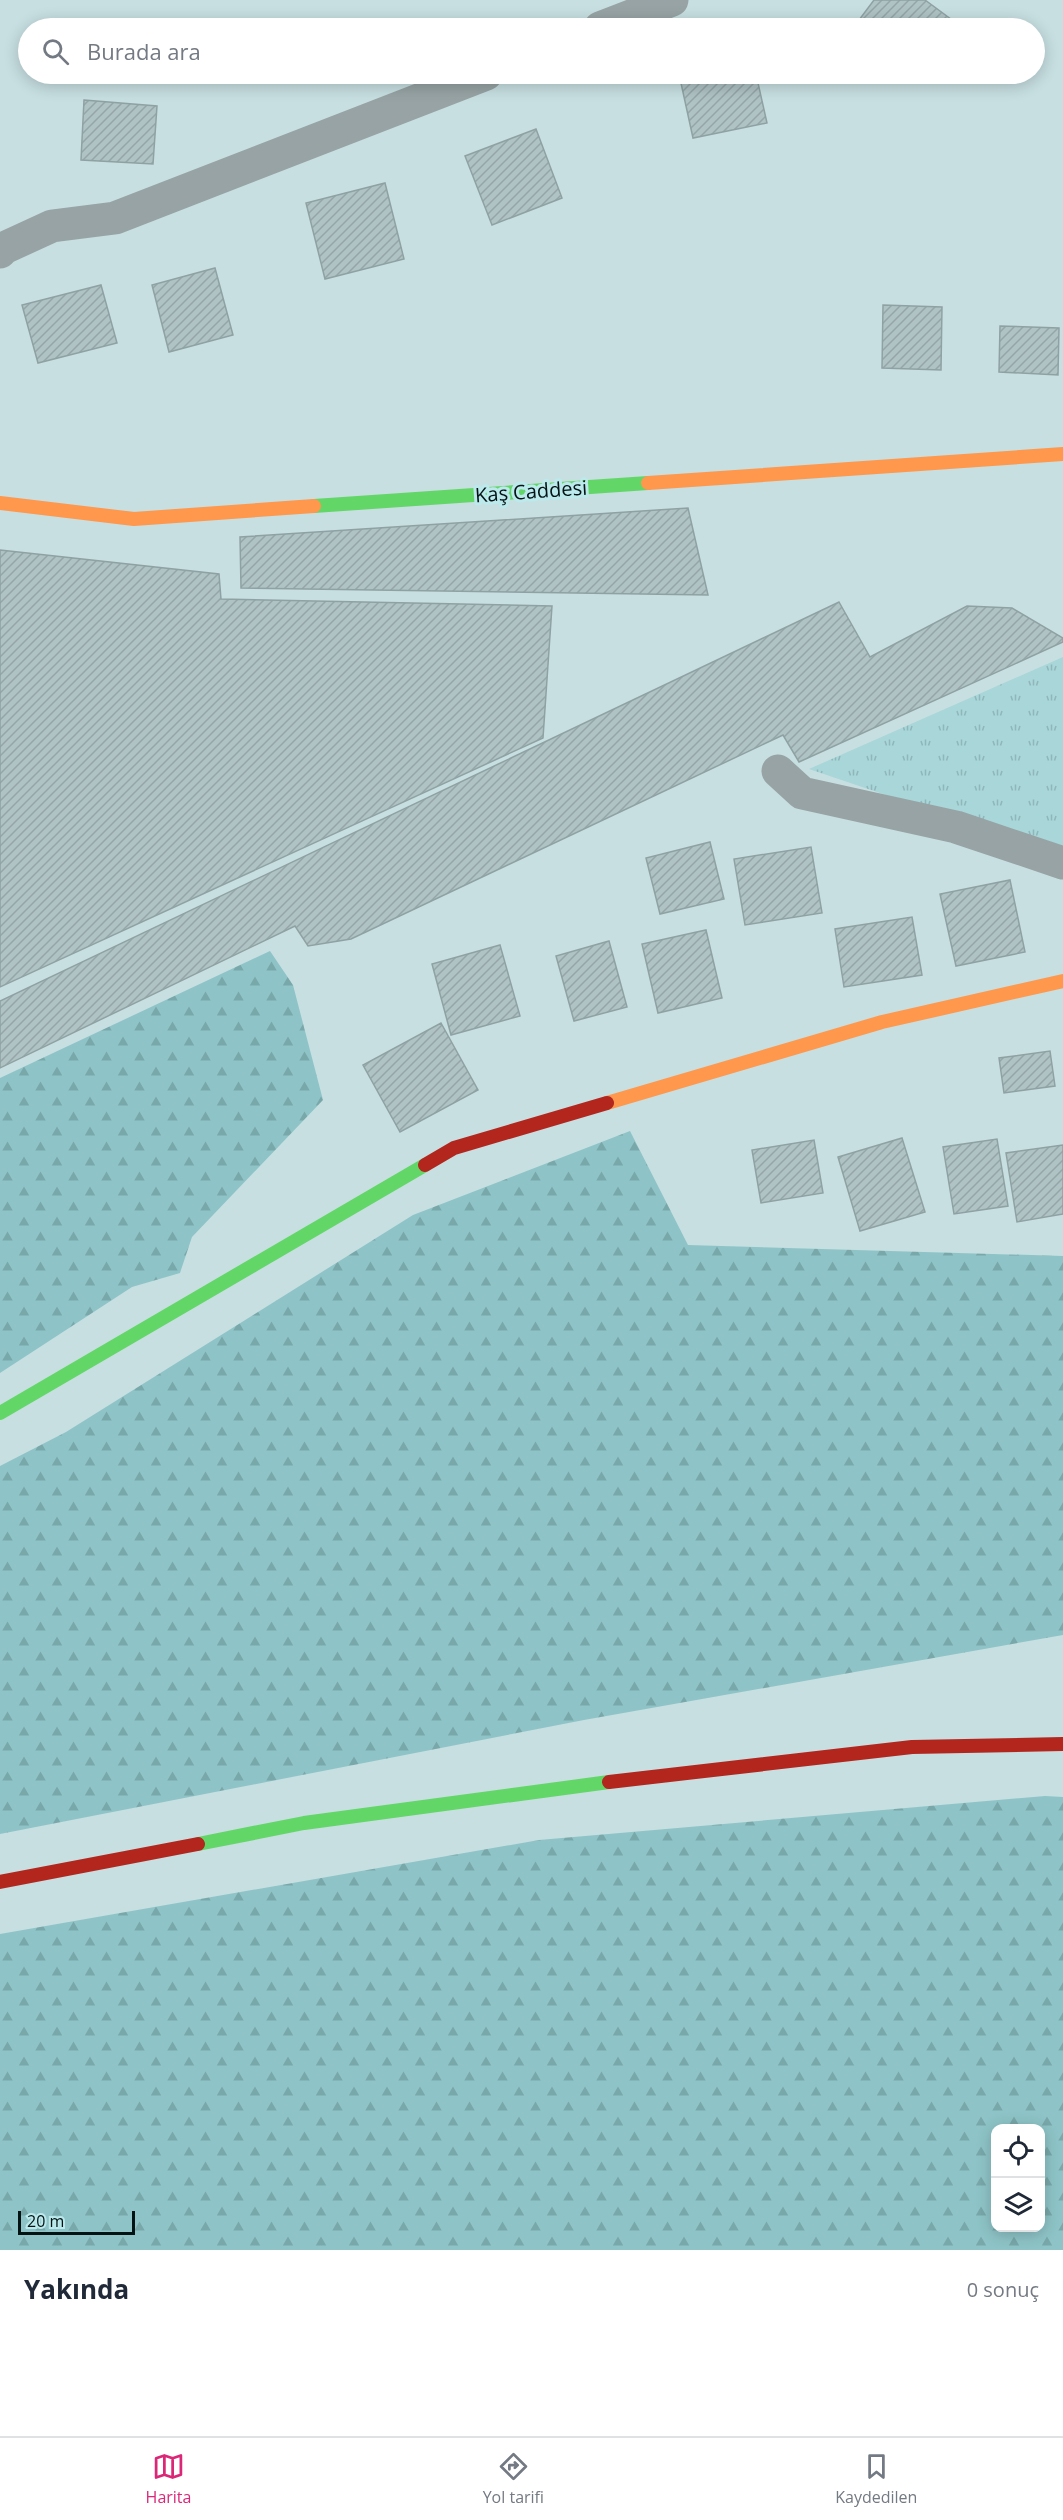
<!DOCTYPE html>
<html lang="tr">
<meta charset="utf-8">
<style>
:root{--surface:#fff;--page:#f6f6f7;--text:#1f2937;--muted:#747a83;--line:#e0e1e3;--accent:#db2777}
body{margin:0;font-family:"Open Sans",sans-serif;background:var(--page);color:var(--text)}
.controls{position:absolute;right:18px;bottom:18px;display:grid;overflow:hidden;border-radius:12px;box-shadow:0 3px 15px #0003}
.controls button{width:54px;height:54px;display:grid;place-items:center;padding:0;border:0;border-bottom:2px solid var(--line);background:var(--surface);color:var(--text);font:30px sans-serif}
.scale{position:absolute;left:18px;bottom:15px;width:117px;box-sizing:border-box;padding-left:6px;border:3px solid #031314;border-top:0;font-size:16px;line-height:21px;white-space:nowrap;color:#031314;-webkit-text-stroke:4px #bce9ec;paint-order:stroke}
.list{margin:0;padding:0;list-style:none}
h2{display:flex;justify-content:space-between;align-items:center;height:78px;margin:0;padding:0 24px;font-size:26px}
h2 small{font-size:20px;font-weight:400;color:var(--muted)}
.icon{flex:none;width:33px;height:33px;fill:none;stroke:currentColor;stroke-width:2;stroke-linecap:round;stroke-linejoin:round}
.map{position:relative;flex:none;width:1063px;height:2250px;overflow:hidden}
.search{position:absolute;background:var(--surface);box-shadow:0 3px 15px #0003;left:18px;right:18px;top:18px;height:66px;display:flex;align-items:center;gap:15px;box-sizing:border-box;padding:0 21px;border-radius:33px;color:var(--muted);font-size:22px}
.sheet{height:186px;background:var(--surface)}
nav{display:flex;justify-content:space-around;align-items:center;box-sizing:border-box;height:84px;border-top:2px solid var(--line);background:var(--surface);font-size:16px;color:var(--muted)}
nav a{display:grid;justify-items:center;gap:3px}
nav .on{color:var(--accent)}
.map>svg:first-child{display:block}
</style>
<div class="map">
<svg width="1063" height="2250" viewBox="0 0 1063 2250">
<defs>
<pattern id="grass-tufts" width="24" height="20" patternUnits="userSpaceOnUse" patternTransform="scale(1.5)"><rect width="24" height="20" fill="#a8d6d9"/><path d="M3 7l-1-3M5 7V3M7 7l1-3M15 17l-1-3M17 17v-4M19 17l1-3" fill="none" stroke="#8fb7b9"/></pattern>
<pattern id="forest-firs" width="22" height="20" patternUnits="userSpaceOnUse" patternTransform="scale(1.5)"><rect width="22" height="20" fill="#8ec4c7"/><path d="M5 1l3.5 6h-7zM16 11l3.5 6h-7z" fill="#79a8aa"/></pattern>
<pattern id="building-hatch" width="6" height="6" patternUnits="userSpaceOnUse" patternTransform="scale(1.5)"><rect width="6" height="6" fill="#afc2c4"/><path d="M-1 1l2-2M0 6l6-6M5 7l2-2" fill="none" stroke="#95a6a8"/></pattern>
</defs>
<rect width="100%" height="100%" fill="#c7dfe1"/>
<path fill="url(#grass-tufts)" d="M1063,657V855L809,769Z"/>
<path fill="url(#forest-firs)" fill-rule="evenodd" d="M270,951L293,985L323,1100L192,1237L180,1273L132,1287L0,1373V1078Z
M630,1131L688,1245L1063,1256V1635L584,1720L0,1834V1466L66,1432L413,1215Z
M1045,1796L1063,1797V2250H0V1934L539,1840ZM1040,2128V2228H996V2128Z"/>
<path fill="url(#building-hatch)" stroke="#8fa2a3" stroke-width="1.5" d="M874,0H925L959,25L956,28H853Z
M679,74H756L767,123L693,138Z
M84,100L157,106L153,164L81,160Z
M536,129L562,198L492,225L465,156Z
M385,183L404,259L325,279L306,203Z
M215,268L233,335L169,352L152,285Z
M101,285L117,343L38,363L22,305Z
M883,305L942,307L941,370L882,368Z
M1000,326L1059,328L1058,375L999,372Z
M688,508L708,595L241,588L240,537Z
M0,550L219,574L221,599L552,606L543,738L0,987Z
M839,602L870,657L967,606L1012,608L1063,638V642L799,762L783,735L351,939L308,946L295,926L0,1068V1001Z
M710,842L724,899L660,914L646,858Z
M811,847L822,913L745,925L734,859Z
M1010,880L1025,952L956,966L940,894Z
M912,917L922,975L844,987L835,929Z
M706,930L722,998L658,1013L642,944Z
M609,941L627,1007L574,1021L556,956Z
M500,945L520,1016L451,1035L432,964Z
M441,1023L478,1090L400,1132L363,1065Z
M1050,1051L1055,1086L1004,1093L999,1058Z
M902,1138L925,1212L860,1231L838,1157Z
M997,1139L1008,1206L954,1214L943,1147Z
M814,1140L823,1193L761,1203L752,1150Z
M1063,1145V1214L1017,1222L1006,1153Z"/>
<g fill="none" stroke-linecap="round" stroke-linejoin="round">
<path stroke="#97a3a4" stroke-width="33" d="M600,28L672,0
M0,252L4,248L52,226L115,218L486,74
M778,771L802,793L956,827L1063,863"/>
<path stroke="#63d668" stroke-width="14" d="M314,506L648,483
M0,1413L425,1165
M198,1844L304,1823L609,1782"/>
<path stroke="#ff974d" stroke-width="14" d="M648,483L1063,454
M0,503L134,519L314,506
M607,1103L882,1022L1063,981"/>
<path stroke="#b3261e" stroke-width="14" d="M425,1165L454,1148L607,1103
M609,1782L912,1747L1063,1744
M0,1882L198,1844"/>
</g>
<g text-anchor="middle" dominant-baseline="central" stroke-width="6" stroke-linejoin="round" paint-order="stroke">
<g font-size="20" fill="#031314" stroke="#bce9ec">
<text transform="translate(531 491) rotate(-4)">Kaş Caddesi</text>
</g>
</g>
</svg>
<div class="controls">
<button><svg class="icon" aria-label="locate" viewBox="0 0 24 24"><circle cx="12" cy="12" r="6"/><path d="M12 2v4M12 18v4M2 12h4M18 12h4"/></svg></button>
<button><svg class="icon" aria-label="layers" viewBox="0 0 24 24"><path d="M12 4l9 5-9 5-9-5zM3 14l9 5 9-5"/></svg></button>
</div>
<div class="scale">20 m</div>
<div class="search"><svg class="icon" aria-label="search" viewBox="0 0 24 24"><circle cx="10" cy="10" r="6"/><path d="M15 15l6 6"/></svg>Burada ara</div>
</div>
<section class="sheet">
<h2>Yakında<small>0 sonuç</small></h2>
<ul class="list">
</ul>
</section>
<nav>
<a class="on"><svg class="icon" aria-label="map" viewBox="0 0 24 24"><path d="M3 6l6-2 6 2 6-2v14l-6 2-6-2-6 2zM9 4v14M15 6v14"/></svg>Harita</a>
<a><svg class="icon" aria-label="directions" viewBox="0 0 24 24"><path d="M12 3l9 9-9 9-9-9zM9 14v-3h6M13 9l2 2-2 2"/></svg>Yol tarifi</a>
<a><svg class="icon" aria-label="saved" viewBox="0 0 24 24"><path d="M7 4h10v16l-5-4-5 4z"/></svg>Kaydedilen</a>
</nav>
